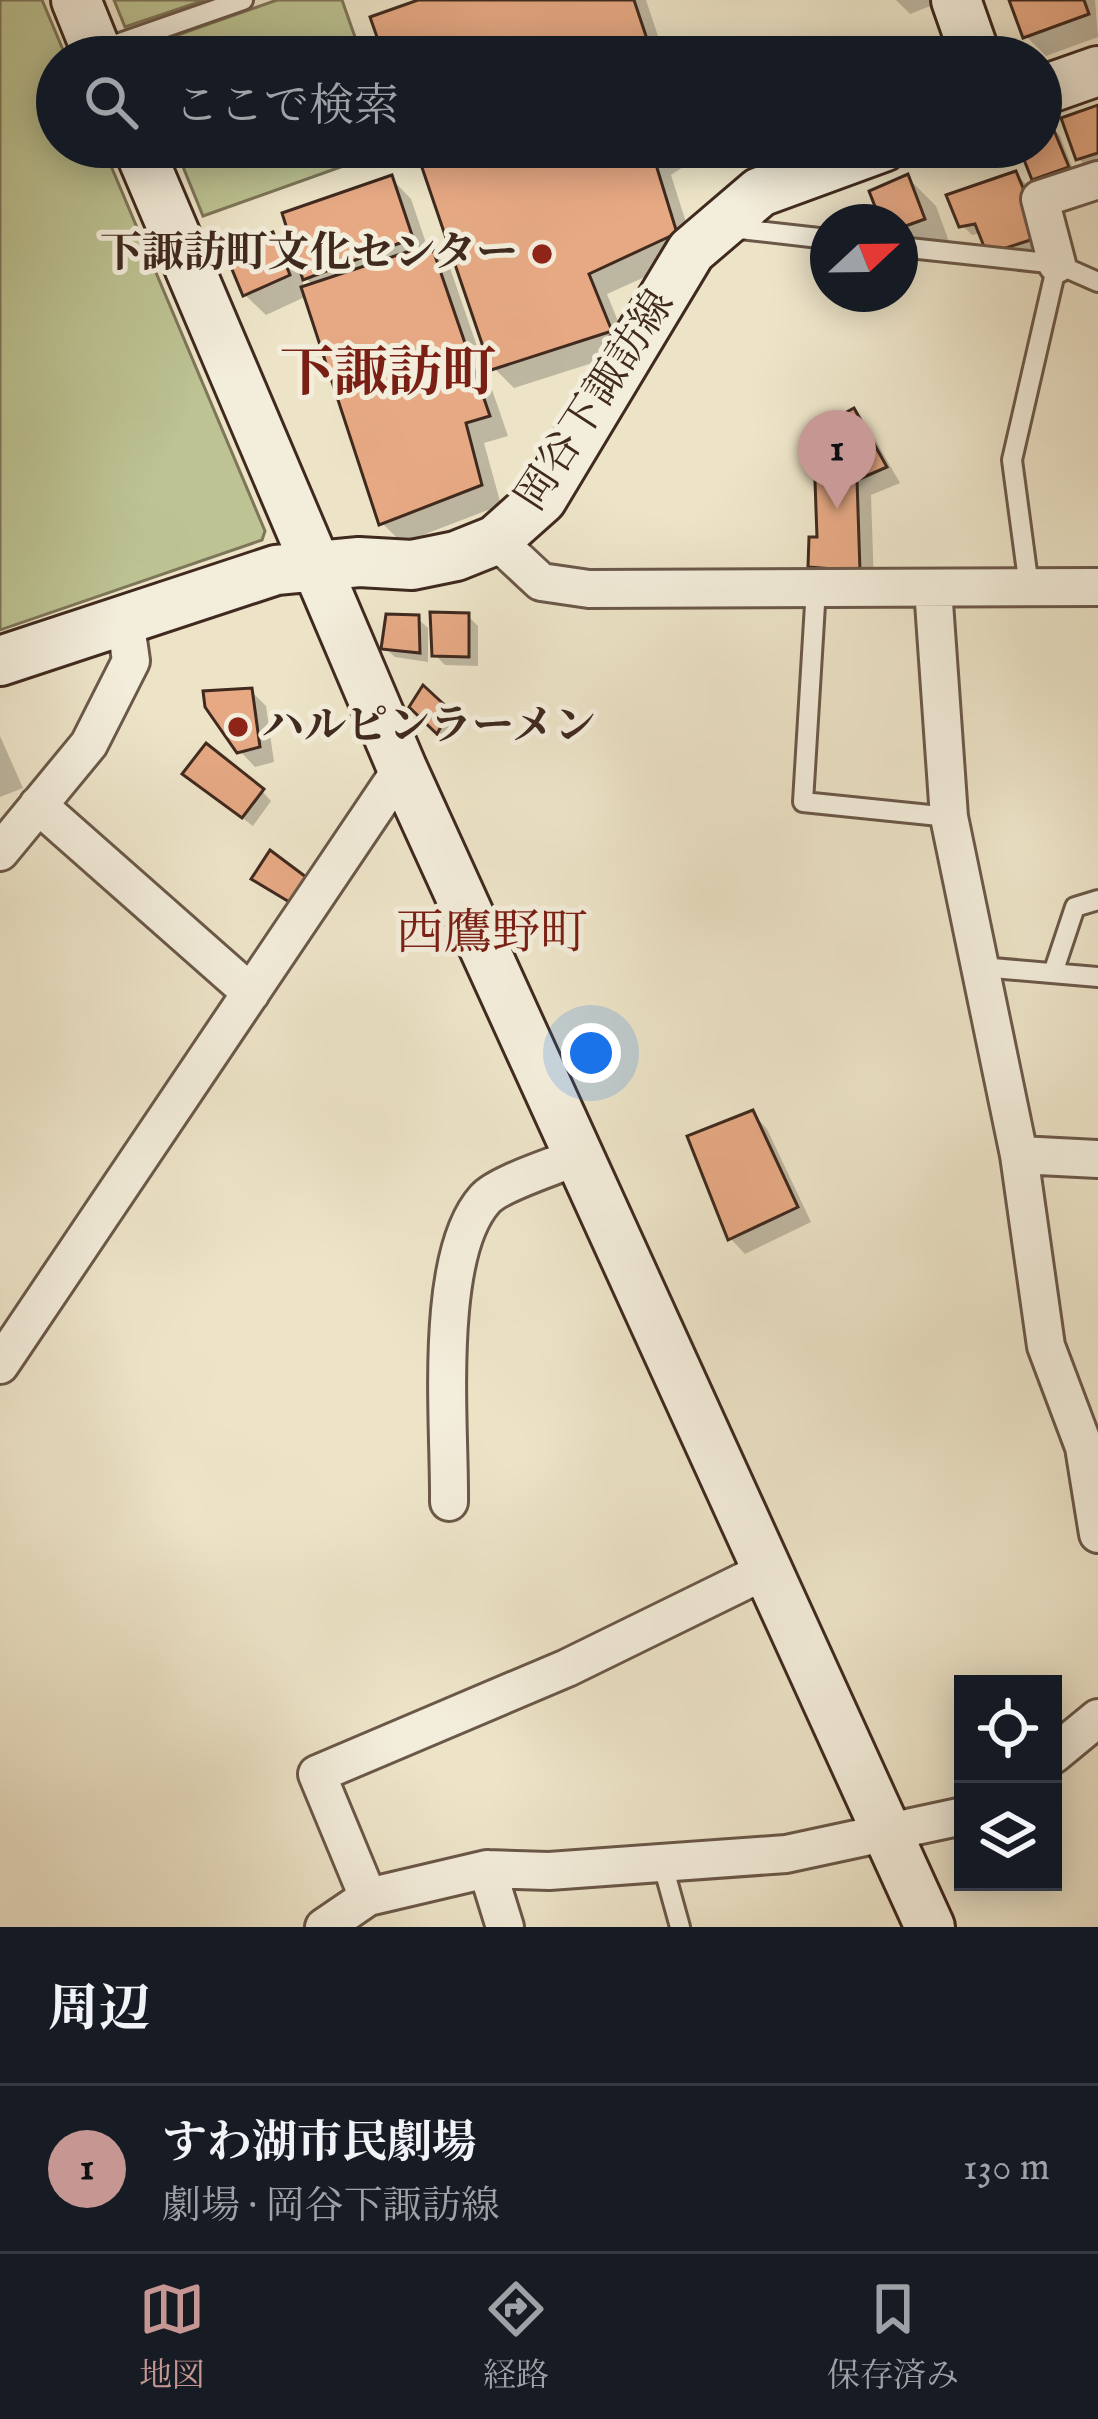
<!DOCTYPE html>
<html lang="ja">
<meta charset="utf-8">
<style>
:root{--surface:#171b24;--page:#20242c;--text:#f1f3f6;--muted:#9ea1a6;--line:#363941;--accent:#c59692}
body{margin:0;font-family:"IM FELL English","Noto Serif JP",serif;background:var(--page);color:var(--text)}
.controls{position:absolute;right:36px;bottom:36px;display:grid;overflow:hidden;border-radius:0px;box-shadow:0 6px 30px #0003}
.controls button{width:108px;height:108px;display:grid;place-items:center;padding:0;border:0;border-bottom:3px solid var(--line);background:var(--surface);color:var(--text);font:60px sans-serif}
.compass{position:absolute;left:810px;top:204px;width:108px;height:108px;border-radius:50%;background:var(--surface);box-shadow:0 6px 30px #0003;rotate:68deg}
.you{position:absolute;left:591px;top:1053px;width:42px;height:42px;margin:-30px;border:9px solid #fff;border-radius:50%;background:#1a73e8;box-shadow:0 0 0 18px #1a73e833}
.badge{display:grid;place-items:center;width:78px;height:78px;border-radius:50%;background:var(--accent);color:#111;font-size:39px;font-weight:700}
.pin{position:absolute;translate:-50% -99px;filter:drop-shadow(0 3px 6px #0008)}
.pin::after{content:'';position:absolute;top:63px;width:42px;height:36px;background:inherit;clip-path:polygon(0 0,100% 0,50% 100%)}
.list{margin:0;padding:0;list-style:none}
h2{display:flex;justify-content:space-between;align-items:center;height:156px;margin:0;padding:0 48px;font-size:51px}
h2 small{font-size:39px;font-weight:400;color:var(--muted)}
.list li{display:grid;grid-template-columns:78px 1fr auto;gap:36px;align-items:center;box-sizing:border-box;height:168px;padding:0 48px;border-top:3px solid var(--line)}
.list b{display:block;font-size:45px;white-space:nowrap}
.list p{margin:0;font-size:39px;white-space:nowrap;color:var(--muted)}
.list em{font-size:39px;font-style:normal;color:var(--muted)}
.icon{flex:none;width:66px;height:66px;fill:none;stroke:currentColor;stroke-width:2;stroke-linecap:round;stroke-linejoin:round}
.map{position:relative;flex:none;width:1098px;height:1927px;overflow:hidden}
.search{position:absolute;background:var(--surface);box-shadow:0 6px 30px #0003;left:36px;right:36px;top:36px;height:132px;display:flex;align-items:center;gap:30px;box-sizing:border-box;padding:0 42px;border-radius:66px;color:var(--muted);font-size:45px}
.sheet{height:324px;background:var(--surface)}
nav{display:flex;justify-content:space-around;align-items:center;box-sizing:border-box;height:168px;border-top:3px solid var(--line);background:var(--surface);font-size:33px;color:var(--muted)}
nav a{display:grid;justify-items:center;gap:6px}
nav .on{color:var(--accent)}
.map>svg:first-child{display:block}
</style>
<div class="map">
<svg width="1098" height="1927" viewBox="0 0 1098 1927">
<rect width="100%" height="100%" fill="#ede4c8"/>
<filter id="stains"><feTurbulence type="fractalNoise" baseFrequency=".00167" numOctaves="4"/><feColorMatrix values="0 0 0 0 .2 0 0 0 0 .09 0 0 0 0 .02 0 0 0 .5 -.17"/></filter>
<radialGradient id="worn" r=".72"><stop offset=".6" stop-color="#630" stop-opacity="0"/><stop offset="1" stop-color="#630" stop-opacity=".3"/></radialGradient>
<path fill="#bdc393" stroke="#7e7659" stroke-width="3" d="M0,0H42L66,57H57V147H103L265,531L262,540L0,630Z
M114,0H205L125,27Z
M277,0H342L362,57H138L135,50Z
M175,147H394V148L203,216Z"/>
<path fill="#0003" fill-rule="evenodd" d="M427,0H646L665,57H387Z
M896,0H942L943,1L910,14Z
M1012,0H1095L1098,37L1046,56L1026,36Z
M1098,108V165L1088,168L1078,158Z
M1050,126L1060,136L1076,177L1044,188L1022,147H1041V130Z
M418,147H695L698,157L671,175L696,254L607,294L630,351L514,388L494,368Z
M1016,174L1026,184L1050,246L1000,262L982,233L972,235L962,225Z
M391,178L411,199L428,249L450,268L508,436L484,443L501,505L402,543L382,523L307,296L266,315L245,295L273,235L301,264ZM299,272L314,286L305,289Z
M908,178L936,206L951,247L916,260L900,244V222H884Z
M853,412L868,427L900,483L871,495L874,585L827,581L811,566L845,466Z
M468,616L478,626V666L445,665L435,655Z
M417,618L428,628V662L395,657L385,648Z
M424,689L458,722L448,741L413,707Z
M251,691L266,706L274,762L255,767L240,751Z
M0,736L23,788L0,797Z
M196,783L262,791L271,801L253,826Z
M752,1113L767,1129L811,1222L745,1254L730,1238Z"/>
<path fill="#e6a984" stroke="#402a1f" stroke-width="3" d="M418,0H634L653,57H384L370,17Z
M1009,0H1084L1089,14L1023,38Z
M1098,105V153L1076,160L1061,118Z
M1051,123L1069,167L1032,180L1019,147H1041V127Z
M415,147H665L653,155L677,233L589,274L612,331L491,370Z
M1016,171L1043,236L987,254L975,224L959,227L946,195Z
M908,174L925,219L900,228V222H881L869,191Z
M392,175L413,238L303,280L282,213Z
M273,232L290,275L243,296L224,250Z
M431,244L490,416L466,423L482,485L379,525L301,287Z
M854,408L887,467L857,480L860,571L808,567L809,537H817L815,481L841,465L821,426Z
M430,612L469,613V657L432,656Z
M386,614L419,615L420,653L381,649Z
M423,685L450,710L437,734L409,707Z
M252,688L260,747L237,753L205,707L203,691Z
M206,743L264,789L242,818L182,774Z
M270,850L306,877L291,903L251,879Z
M753,1110L798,1207L728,1240L687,1136Z"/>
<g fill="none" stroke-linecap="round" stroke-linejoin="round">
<g stroke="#6b5849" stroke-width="24">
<path id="lane" d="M97,51L243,0
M731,228L828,239
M900,247L1057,264L1098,282
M1029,587L1012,460L1057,264
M816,588L803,802L949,817
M981,967L1098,977
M1053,973L1075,907L1098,900
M662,1862L680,1927"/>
</g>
<g stroke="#6b5849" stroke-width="42">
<path id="street" d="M1057,264L1040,199L1098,180
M496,540L541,582L589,589L1098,587
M933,588L949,817L1019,1155L1046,1346L1084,1447L1098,1534
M38,805L251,993
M0,852L89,744L131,661L125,618
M1019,1155L1098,1159
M0,1365L402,768
M449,1502C450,1426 433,1257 485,1199C499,1183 557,1166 578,1156
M1053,1755L1098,1718
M487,1869L505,1927
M368,1897L317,1774L567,1668L765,1571
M324,1927L368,1897L487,1869L549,1871L786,1854L963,1816"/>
</g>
<g stroke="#402a1f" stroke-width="54">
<path id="secondary" d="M76,0L99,57
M956,0L976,57
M1041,91L1098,71
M138,147L402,768L930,1927
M0,661L276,570L359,562L412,565L456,556L496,540L542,499L691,251L760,192L883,147"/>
</g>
<use href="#lane" stroke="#f3eddb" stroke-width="18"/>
<use href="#street" stroke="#f3eddb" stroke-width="36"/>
<use href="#secondary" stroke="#f3eddb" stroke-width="48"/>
</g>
<g fill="#8f2418" stroke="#f3eddb" stroke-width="4.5">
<circle cx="542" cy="254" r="12"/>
<circle cx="238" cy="727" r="12"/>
</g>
<g text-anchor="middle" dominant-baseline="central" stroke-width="10" stroke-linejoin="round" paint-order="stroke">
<g font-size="42" font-weight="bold" fill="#402a1f" stroke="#f3eddb" text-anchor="end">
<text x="518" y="254">下諏訪町文化センター</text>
<text x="262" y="727" text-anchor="start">ハルピンラーメン</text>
</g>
<g font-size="42" fill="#402a1f" stroke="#f3eddb">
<text transform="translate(596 401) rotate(-57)">岡谷下諏訪線</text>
</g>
<g font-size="48" fill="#7a1f14" stroke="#f3eddb">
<text x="492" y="935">西鷹野町</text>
</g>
<g font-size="54" font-weight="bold" fill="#7a1f14" stroke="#f3eddb">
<text x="388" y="375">下諏訪町</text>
</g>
</g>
<rect width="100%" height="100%" filter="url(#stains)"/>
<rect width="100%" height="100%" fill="url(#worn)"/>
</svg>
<div class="controls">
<button><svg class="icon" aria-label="locate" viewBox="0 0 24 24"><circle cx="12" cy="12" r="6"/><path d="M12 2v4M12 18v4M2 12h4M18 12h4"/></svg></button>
<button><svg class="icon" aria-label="layers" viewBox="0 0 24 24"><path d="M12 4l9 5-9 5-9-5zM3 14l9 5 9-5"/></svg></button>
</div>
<svg class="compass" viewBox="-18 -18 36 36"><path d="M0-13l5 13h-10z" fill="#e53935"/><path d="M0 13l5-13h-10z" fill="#9ea1a6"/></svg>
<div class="you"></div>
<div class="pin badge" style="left:837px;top:509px">1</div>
<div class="search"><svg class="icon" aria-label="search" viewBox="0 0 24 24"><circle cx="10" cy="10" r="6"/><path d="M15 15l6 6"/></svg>ここで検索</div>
</div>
<section class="sheet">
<h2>周辺<small></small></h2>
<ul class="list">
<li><span class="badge">1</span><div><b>すわ湖市民劇場</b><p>劇場 · 岡谷下諏訪線</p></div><em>130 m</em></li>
</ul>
</section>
<nav>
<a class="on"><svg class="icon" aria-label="map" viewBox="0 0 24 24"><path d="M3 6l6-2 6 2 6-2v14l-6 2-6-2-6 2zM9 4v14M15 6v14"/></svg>地図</a>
<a><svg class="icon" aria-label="directions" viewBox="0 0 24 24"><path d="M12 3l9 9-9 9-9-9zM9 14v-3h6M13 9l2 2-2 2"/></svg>経路</a>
<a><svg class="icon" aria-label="saved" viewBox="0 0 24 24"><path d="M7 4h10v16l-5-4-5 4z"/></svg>保存済み</a>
</nav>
